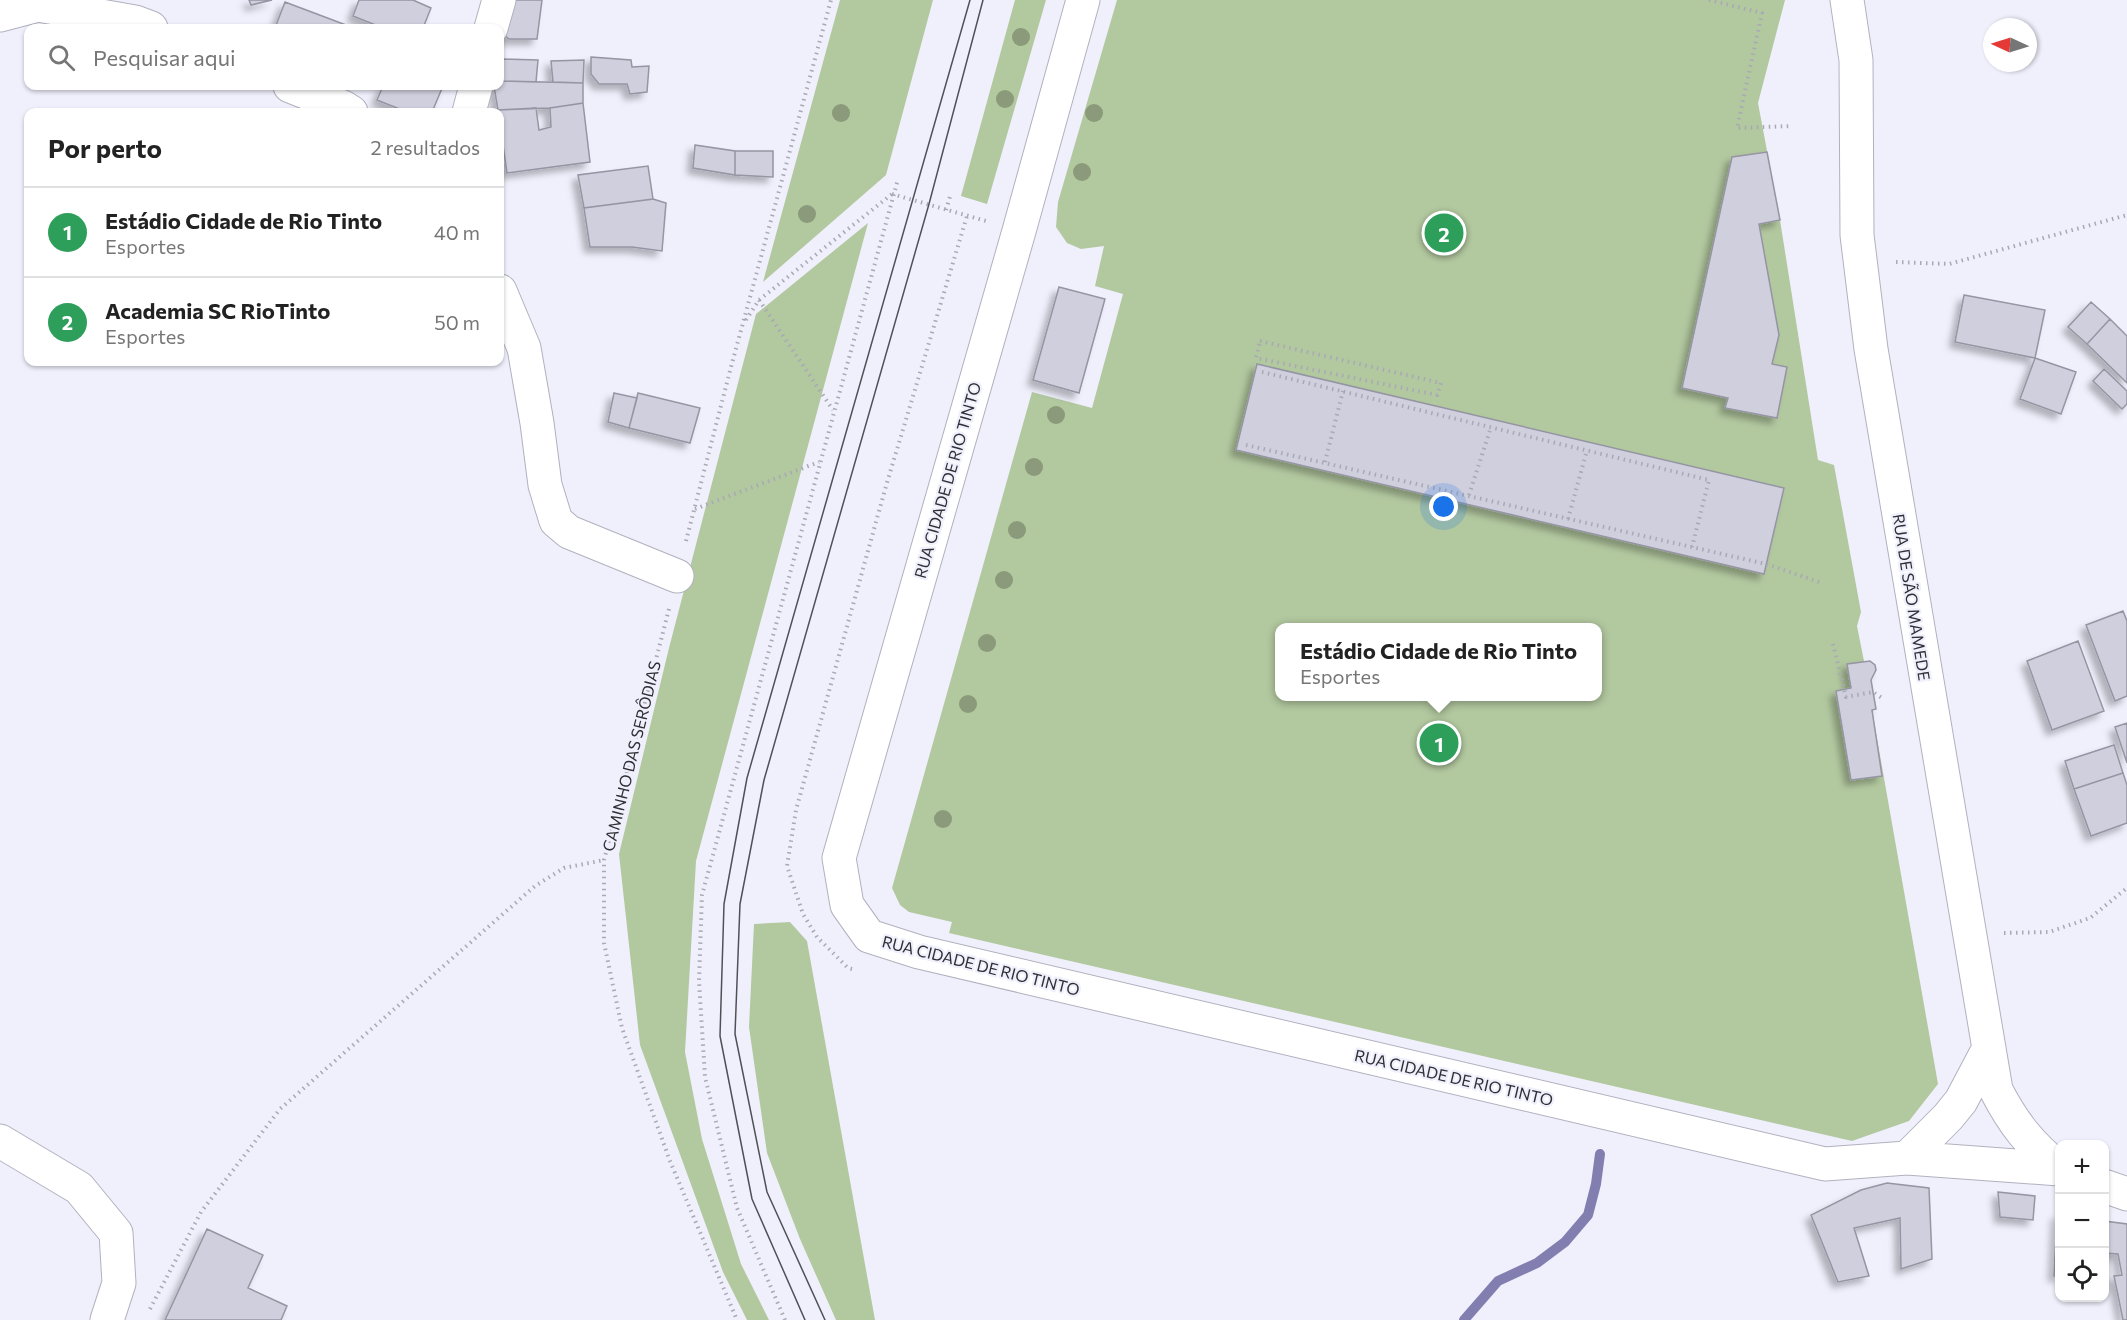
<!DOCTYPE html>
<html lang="pt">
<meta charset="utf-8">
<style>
:root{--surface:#fff;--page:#f2f2f2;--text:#222;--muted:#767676;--line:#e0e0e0;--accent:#48691f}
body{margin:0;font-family:Commissioner,sans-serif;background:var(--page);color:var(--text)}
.controls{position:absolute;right:18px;bottom:18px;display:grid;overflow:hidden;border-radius:12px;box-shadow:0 2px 4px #0004}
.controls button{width:54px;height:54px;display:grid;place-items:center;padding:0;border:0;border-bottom:2px solid var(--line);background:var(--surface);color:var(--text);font:30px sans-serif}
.compass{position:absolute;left:1983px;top:18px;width:54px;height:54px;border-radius:50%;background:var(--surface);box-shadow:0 2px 4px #0004;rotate:274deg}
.you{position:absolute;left:1444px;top:507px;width:21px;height:21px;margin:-15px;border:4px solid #fff;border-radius:50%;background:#1a73e8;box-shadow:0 0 0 9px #1a73e833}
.badge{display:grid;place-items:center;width:39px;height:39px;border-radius:50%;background:var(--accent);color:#fff;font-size:20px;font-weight:700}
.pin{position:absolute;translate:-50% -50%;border:3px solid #fff;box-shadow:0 2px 6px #0006}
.popup{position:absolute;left:1275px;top:623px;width:327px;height:78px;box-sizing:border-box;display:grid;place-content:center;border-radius:12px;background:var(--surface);filter:drop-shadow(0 2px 4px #0005);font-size:20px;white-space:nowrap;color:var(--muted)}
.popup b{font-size:22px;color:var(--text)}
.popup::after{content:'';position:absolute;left:50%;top:100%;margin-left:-12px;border:12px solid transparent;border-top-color:var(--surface)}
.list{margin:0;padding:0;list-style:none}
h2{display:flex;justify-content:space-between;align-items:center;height:78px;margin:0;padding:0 24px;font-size:26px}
h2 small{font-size:20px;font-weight:400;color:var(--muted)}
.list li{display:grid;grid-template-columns:39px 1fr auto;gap:18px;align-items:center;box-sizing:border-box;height:90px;padding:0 24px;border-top:2px solid var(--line)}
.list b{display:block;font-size:22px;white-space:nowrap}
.list p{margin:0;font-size:20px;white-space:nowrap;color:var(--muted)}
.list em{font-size:20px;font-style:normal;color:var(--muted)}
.icon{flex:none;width:33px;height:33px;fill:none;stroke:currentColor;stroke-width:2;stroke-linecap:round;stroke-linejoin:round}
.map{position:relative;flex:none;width:2127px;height:1320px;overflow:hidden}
.search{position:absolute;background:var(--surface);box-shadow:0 2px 4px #0004;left:24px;top:24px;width:480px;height:66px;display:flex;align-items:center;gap:15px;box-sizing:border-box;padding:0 21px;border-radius:12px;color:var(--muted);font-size:22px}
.panel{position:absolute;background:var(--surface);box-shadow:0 2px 4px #0004;left:24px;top:108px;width:480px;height:258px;border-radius:12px}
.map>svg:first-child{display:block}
</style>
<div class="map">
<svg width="2127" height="1320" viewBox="0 0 2127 1320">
<defs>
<filter id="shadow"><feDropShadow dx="-5.5" dy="5.5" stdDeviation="3" flood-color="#0004"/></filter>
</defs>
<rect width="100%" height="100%" fill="#f0f0fd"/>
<path fill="#b2c89f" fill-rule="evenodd" d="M840,0H933L886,175L763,282Z
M1015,0H1046L987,204L961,196Z
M1117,0H1785L1758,103L1780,220L1818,460L1834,465L1861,612L1857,626L1864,661H1870L1875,665L1876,670L1871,680L1876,709L1872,710L1938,1084L1909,1121L1852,1141L949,933L952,922L909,912L900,905L892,888L1032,392L1092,408L1123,294L1095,286L1104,246L1081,249L1067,243L1056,227L1058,202ZM1280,628H1598V696H1280Z
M868,223L696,861L685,1052L702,1139L741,1264L769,1320H747L723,1272L640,1045L619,854L669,648L756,314Z
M790,922L807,941L875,1320H836L800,1239L767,1153L749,1027L754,924Z"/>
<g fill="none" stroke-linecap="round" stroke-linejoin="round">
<path stroke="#827fb0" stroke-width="10" d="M1464,1320L1498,1281L1537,1263L1565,1242L1588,1215L1596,1184L1600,1154"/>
</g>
<path fill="#d0cfde" stroke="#9595a3" stroke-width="1.5" filter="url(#shadow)" d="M249,0H272L251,5Z
M359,0H413L431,8L423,28H383L353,16Z
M513,0H542L537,39H509L504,35Z
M285,2L354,28H275Z
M591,57L631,60L632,67L649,66L647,92L630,94L627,84H599L591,74Z
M501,59L538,60L536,82L500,81Z
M584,60L583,83L553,82L551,61Z
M500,81L583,83V103L550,108L498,110L494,86H500Z
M383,86H443L432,112H407L377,100Z
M583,103L590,162L507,173L498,110L536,108L539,130L551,127L550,108Z
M695,145L735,151V175L693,168Z
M735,151H773V177L735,175Z
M1767,152L1780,220L1759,224L1779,335L1772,364L1787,367L1777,418L1725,408L1728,398L1682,388L1732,157Z
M648,166L653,199L584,208L578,175Z
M653,199L666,203L662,251L632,247H590L584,208Z
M1059,287L1105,299L1079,393L1033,380Z
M1964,295L2045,310L2035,358L1955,342Z
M2091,302L2110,319L2087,344L2068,327Z
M2110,319L2127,336V383L2087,344Z
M2035,358L2076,372L2061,414L2020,399Z
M1257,364L1784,488L1764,574L1236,450Z
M2104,369L2127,391V404L2122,409L2093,381Z
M614,393L637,398L629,428L608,422Z
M638,393L700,408L690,443L629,428Z
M2123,611L2127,621V696L2115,701L2086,625Z
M2078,641L2104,711L2052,730L2027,661Z
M1870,661L1875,665L1876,670L1871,680L1876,709L1872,710L1882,776L1851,780L1836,691L1851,688L1847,664Z
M2127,723V763L2115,727Z
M2114,745L2123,773L2074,789L2065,761Z
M2123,773L2127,785V823L2091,836L2074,789Z
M1887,1183L1929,1188L1932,1259L1901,1269L1900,1218L1854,1228L1869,1276L1838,1282L1811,1215L1861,1190Z
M1998,1192L2035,1196L2033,1220L2000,1217Z
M2057,1214H2060V1276H2054Z
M2104,1221L2127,1224V1320H2123L2114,1276L2122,1275L2118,1254L2104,1253Z
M207,1229L263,1255L248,1288L287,1306L281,1320H165Z"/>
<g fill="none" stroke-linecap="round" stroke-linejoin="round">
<g stroke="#b1b1bf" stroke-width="35">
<path id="minor" d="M1083,0L1019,231L839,858L847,905L869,936L919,952L1825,1164L1907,1158L2059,1169
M1847,0L1856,60L1857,235L1871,349L1996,1090C2013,1123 2030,1145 2060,1169
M0,15L38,5L135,22L151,28
M491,28L499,0
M290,86L343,107L351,112
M469,112L476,86
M500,291L524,348L537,423L545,485L556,521L569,532L677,576
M0,1141L79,1188L116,1233L119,1283L107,1320
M1907,1158L1948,1117L1961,1101L1989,1048
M2104,1186L2127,1194"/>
</g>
<path stroke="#a9a9b4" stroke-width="4" stroke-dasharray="1.5 4.5" stroke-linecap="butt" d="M1709,0L1762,13L1737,128L1792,126
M892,194L986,221
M946,210L951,193
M1896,262L1949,264L2127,215
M759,300L833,410
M746,320L759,300L892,194
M1260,341L1441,383L1437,395L1256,358Z
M1262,372L1709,480L1692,547
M1246,445L1766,564L1819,582
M1325,462L1343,391
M1469,495L1491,427
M695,509L819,462
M1568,519L1587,450
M686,541L731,367L831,0
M669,609L604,860V943L622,1028L670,1161L737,1320
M1833,644L1846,697L1873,692L1882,698
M2004,933L2049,932L2090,918L2127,888
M852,969L848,968L817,937L803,914L787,866L796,810L886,486L967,216
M150,1309L201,1212L280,1109L535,886L564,868L604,860
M785,1320L737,1208L705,1077L699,981L702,895L898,179"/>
<use href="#minor" stroke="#fff" stroke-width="33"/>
<path stroke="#505058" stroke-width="1.5" d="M805,1320L752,1199L720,1036L724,904L747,778L970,0
M825,1320L767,1192L735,1034L740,904L764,780L929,204L983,0"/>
</g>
<g fill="#8a9a7a">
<circle cx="1021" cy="37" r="9"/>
<circle cx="1005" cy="99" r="9"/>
<circle cx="841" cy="113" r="9"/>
<circle cx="1094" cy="113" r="9"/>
<circle cx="1082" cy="172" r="9"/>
<circle cx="807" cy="214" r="9"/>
<circle cx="1056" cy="415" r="9"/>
<circle cx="1034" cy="467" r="9"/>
<circle cx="1017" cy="530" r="9"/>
<circle cx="1004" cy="580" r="9"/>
<circle cx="987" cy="643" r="9"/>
<circle cx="968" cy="704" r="9"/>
<circle cx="943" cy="819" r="9"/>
</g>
<g text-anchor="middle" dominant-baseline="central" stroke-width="4.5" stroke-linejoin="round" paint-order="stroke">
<g font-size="16" fill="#2f2f35" stroke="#f0f0fd">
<text transform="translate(947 480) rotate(-74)">RUA CIDADE DE RIO TINTO</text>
<text transform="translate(1912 597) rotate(81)">RUA DE SÃO MAMEDE</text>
<text transform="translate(631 756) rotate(-76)">CAMINHO DAS SERÔDIAS</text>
<text transform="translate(981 965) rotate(14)">RUA CIDADE DE RIO TINTO</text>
<text transform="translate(1454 1077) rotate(13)">RUA CIDADE DE RIO TINTO</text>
</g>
</g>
</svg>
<div class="controls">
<button>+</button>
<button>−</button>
<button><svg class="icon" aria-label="locate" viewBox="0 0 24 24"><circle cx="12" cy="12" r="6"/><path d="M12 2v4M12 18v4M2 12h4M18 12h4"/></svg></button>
</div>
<svg class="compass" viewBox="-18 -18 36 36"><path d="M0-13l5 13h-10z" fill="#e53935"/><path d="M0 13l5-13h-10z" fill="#767676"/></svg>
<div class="you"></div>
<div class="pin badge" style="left:1439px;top:743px;background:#2e9e5b">1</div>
<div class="popup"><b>Estádio Cidade de Rio Tinto</b>Esportes</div>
<div class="pin badge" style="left:1444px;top:233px;background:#2e9e5b">2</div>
<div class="search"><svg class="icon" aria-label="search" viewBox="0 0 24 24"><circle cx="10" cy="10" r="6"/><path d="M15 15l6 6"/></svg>Pesquisar aqui</div>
<section class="panel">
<h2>Por perto<small>2 resultados</small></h2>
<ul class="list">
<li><span class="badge" style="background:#2e9e5b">1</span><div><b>Estádio Cidade de Rio Tinto</b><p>Esportes</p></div><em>40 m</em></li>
<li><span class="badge" style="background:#2e9e5b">2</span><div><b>Academia SC RioTinto</b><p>Esportes</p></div><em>50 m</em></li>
</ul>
</section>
</div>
